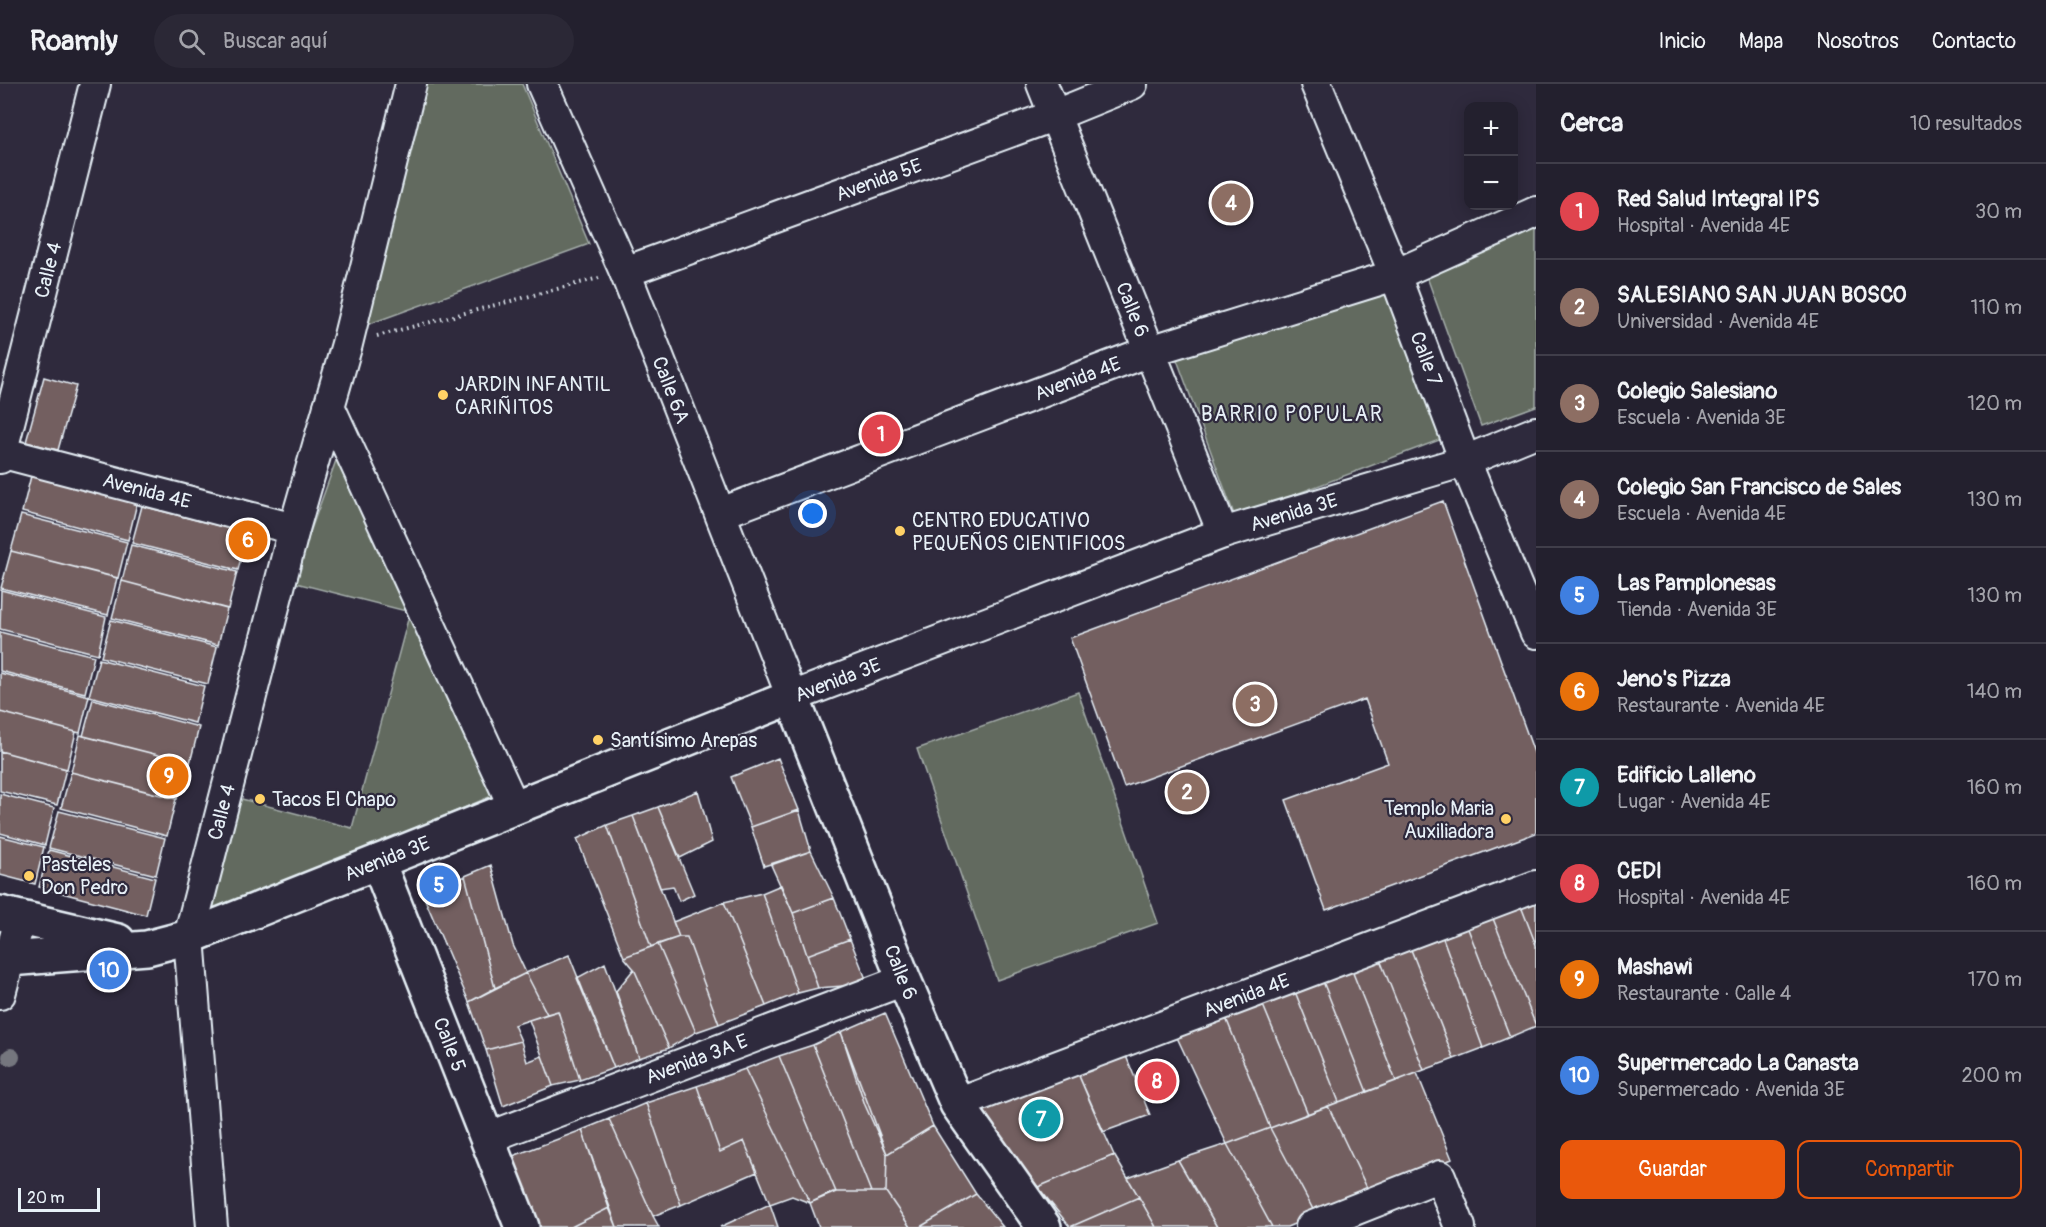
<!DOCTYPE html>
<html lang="es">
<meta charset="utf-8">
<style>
:root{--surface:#23202e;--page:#2b2836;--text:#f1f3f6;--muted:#a3a3aa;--line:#403e4a;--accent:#ea580c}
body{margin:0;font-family:Pangolin,sans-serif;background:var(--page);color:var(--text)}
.controls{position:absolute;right:18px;top:18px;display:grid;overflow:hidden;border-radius:12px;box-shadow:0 3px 15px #0003}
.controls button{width:54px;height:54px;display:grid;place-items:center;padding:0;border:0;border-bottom:2px solid var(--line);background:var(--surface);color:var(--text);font:30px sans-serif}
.scale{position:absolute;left:18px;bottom:15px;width:82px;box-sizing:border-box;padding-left:6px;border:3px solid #e8f1f8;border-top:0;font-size:16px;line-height:21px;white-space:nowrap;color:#e8f1f8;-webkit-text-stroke:4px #2f2a3d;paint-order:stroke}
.you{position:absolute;left:813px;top:430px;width:21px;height:21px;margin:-15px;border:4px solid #fff;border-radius:50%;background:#1a73e8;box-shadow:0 0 0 9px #1a73e833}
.badge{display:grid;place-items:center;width:39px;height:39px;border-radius:50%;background:var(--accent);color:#fff;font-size:20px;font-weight:700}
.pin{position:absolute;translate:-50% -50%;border:3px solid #fff;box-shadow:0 2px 6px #0006}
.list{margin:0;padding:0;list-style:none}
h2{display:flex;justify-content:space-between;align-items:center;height:78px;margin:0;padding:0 24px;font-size:26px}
h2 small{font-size:20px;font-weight:400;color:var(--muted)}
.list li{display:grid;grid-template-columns:39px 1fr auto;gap:18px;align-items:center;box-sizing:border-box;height:96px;padding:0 24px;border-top:2px solid var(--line)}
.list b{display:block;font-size:22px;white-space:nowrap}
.list p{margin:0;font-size:20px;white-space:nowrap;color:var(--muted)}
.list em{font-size:20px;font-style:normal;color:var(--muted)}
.actions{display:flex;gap:12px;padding:18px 24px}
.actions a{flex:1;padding:14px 0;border:2px solid var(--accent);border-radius:12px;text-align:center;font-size:21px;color:var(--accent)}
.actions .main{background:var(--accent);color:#fff}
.icon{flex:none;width:33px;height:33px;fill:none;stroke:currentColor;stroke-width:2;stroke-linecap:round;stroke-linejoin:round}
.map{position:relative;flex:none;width:1536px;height:1143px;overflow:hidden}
header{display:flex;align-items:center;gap:36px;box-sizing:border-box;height:84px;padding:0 30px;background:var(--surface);border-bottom:2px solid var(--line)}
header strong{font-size:28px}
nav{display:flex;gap:33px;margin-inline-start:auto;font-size:21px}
.search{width:420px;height:54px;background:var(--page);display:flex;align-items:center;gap:15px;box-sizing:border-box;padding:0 21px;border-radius:33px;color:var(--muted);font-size:22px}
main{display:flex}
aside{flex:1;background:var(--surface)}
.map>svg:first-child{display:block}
</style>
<header>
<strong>Roamly</strong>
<div class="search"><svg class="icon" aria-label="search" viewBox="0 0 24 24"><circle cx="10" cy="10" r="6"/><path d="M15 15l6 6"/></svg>Buscar aquí</div>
<nav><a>Inicio</a><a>Mapa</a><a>Nosotros</a><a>Contacto</a></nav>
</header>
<main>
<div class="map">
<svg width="1536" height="1143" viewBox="0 0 1536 1143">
<rect width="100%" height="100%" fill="#2f2a3d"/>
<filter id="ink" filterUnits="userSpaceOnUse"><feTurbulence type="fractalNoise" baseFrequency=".0167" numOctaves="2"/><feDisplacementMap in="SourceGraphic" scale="12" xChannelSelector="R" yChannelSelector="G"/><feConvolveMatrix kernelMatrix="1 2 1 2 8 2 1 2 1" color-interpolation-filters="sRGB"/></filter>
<g filter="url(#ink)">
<path fill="#626a5e" stroke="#a5aeab" stroke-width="1.5" d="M420,0H522L589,160L358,244Z
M1536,127V322L1481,342L1419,171Z
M1401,179L1463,347L1235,433L1173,265Z
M338,371L501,708L203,836L234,713L352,744L410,528L292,498Z
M1078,608L1158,839L997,896L917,665Z"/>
<path fill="#735e60" stroke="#e8f1f8" stroke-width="1.5" d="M44,293L76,302L58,366L26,358Z
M31,392L137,419L128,456L22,428Z
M1443,417L1536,674V749L1326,826L1286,716L1388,679L1365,615L1124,703L1070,554Z
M142,422L247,449L238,486L132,459Z
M21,431L127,458L118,494L11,467Z
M131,461L237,488L228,525L122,497Z
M11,467L117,494L108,531L1,504Z
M122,497L227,525L218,561L112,534Z
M1,506L106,533L98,570L0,545Z
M111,536L217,563L208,600L101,573Z
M0,548L94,572L85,609L0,587Z
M99,575L204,602L195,639L89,612Z
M0,589L89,612L80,649L0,628Z
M93,615L199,643L190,679L83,652Z
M0,628L76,648L67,685L0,667Z
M80,651L186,678L177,715L71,688Z
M0,667L66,685L57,721L0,707Z
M778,674L799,726L751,743L731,693Z
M71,688L176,715L167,752L61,724Z
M698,707L712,758L680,774L658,723Z
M0,710L54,724L45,761L0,749Z
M658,723L694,810L679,817L673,802L660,804L633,732Z
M799,726L811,767L764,782L751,743Z
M59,727L165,754L156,791L49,764Z
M633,732L679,853L651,863L607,741Z
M607,741L651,863L624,873L577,755Z
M0,752L44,763L35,800L0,791Z
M49,766L155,794L146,831L39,803Z
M811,767L834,814L793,829L771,781Z
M491,781L513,861L526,889L495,904L465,792Z
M465,792L495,904L469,918L424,813Z
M781,801L793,829L818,904L798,909L762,809Z
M762,809L798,909L766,922L724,818Z
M1536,810V861L1519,817Z
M834,814L850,855L807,871L793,829Z
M1519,817L1536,861V942L1490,827Z
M724,818L766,922L719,940L687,853H679L673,838Z
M1490,827L1536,942L1510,953L1465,837Z
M1465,837L1510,953L1483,964L1440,846Z
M1440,846L1483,964L1454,975L1408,858Z
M679,853H687L719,940L696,948L658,860Z
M850,855L868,900L818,904L807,871Z
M1408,858L1454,975L1424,986L1377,868Z
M658,860L696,948L669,964L634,885L624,873Z
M1377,868L1424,986L1396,997L1349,879Z
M569,871L614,984L580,996L558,927L547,930L526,889Z
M605,879L639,974L614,984L577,894Z
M1349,879L1396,997L1367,1008L1320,890Z
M634,885L669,964L639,974L616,907Z
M526,889L547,930L514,941L521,957L486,966L469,918Z
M1320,890L1367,1008L1339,1018L1292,900Z
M1292,900L1339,1018L1308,1030L1260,914Z
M1260,914L1308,1030L1270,1044L1224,929Z
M558,927L580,996L553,1002L529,936Z
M885,929L933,1042L887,1070L865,1021L841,948Z
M1224,929L1270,1044L1227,1060L1174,947Z
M841,948L887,1070L886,1108H871L813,961Z
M521,957L527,978L542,972L553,1002L503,1022L486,966Z
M813,961L871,1108H836L779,972Z
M1124,967L1150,1031L1103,1048L1076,985Z
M779,972L836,1108L810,1119L745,985Z
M745,985L810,1119L792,1112L770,1120L744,1057L720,1068L697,1002Z
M1076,985L1114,1071L1038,1103L974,1023Z
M1417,989L1452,1075L1369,1108L1328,1022Z
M697,1002L720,1068L744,1057L757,1088L681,1121L646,1019Z
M646,1019L681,1121L653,1132L609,1035Z
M1328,1022L1369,1108L1316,1131L1270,1044Z
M609,1035L653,1132L659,1143H617L582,1046Z
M933,1042L976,1110L920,1143H910L886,1108L887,1070Z
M1270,1044L1316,1131L1287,1143H1272L1227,1060Z
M582,1046L609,1124L571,1143H537L513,1072Z
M1227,1060L1272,1143H1217L1178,1076Z
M1114,1071L1139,1113L1070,1143L1038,1103Z
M1178,1076L1217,1143H1156L1128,1094Z
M833,1108H886L910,1143H819L810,1119Z
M976,1110L1003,1143H920Z
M1139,1113L1156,1143H1070Z
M770,1120L778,1143H720Z
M609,1124L617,1143H571Z"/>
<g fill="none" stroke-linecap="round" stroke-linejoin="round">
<g stroke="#e8f1f8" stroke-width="34">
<g id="street">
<path id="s1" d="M542,0L625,188L792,613L1223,449L1465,377L1536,348"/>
<path id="s2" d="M1042,0L1223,449"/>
<path id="s3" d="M1316,0L1395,191L1465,377L1536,549"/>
<path id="s4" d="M625,188L1053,32L1132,0"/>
<path d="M329,322L514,723"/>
<path id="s5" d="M0,368L294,445"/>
<path id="s6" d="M0,374L95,0"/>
<path id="s7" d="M721,429L1150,267L1395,191L1536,128"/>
<path d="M0,910L20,835"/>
<path id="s8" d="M957,1020L1536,802"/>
<path id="s9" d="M487,1054L904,896"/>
<path id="s10" d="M212,1143L189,853L294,445L347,260L411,0"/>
<path d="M1311,1143L1440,1092L1460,1143"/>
</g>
</g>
<g stroke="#e8f1f8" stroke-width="38">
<g id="secondary">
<path id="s11" d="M378,778L522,1143"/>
<path d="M0,829L118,857"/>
<path id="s12" d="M0,873L9,875L147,864L189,853L792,613L904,896L957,1020L1044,1143"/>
</g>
</g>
<path stroke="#e8f1f8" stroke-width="4" stroke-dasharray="1.5 4.5" stroke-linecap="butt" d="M377,252L599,194"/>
<use href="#street" stroke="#2f2a3d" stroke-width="30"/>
<use href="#secondary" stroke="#2f2a3d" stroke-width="33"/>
</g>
<circle fill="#74767e" cx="11" cy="973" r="9"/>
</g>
<g fill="#ffd166" stroke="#2f2a3d" stroke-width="2">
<circle cx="443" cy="311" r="6"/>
<circle cx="900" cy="447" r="6"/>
<circle cx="598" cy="656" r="6"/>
<circle cx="260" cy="715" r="6"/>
<circle cx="1506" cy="735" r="6"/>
<circle cx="29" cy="792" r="6"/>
</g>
<g text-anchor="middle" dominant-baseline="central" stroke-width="4.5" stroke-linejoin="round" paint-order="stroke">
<g font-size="20" fill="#e8f1f8" stroke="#2f2a3d">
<text stroke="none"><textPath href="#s4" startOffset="270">Avenida 5E</textPath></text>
<text stroke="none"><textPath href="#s6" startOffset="194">Calle 4</textPath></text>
<text stroke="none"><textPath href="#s2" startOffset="243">Calle 6</textPath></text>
<text stroke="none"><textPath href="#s3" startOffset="296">Calle 7</textPath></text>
<text stroke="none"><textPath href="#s7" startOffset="381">Avenida 4E</textPath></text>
<text stroke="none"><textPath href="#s1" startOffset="332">Calle 6A</textPath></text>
<text stroke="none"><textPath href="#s5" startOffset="152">Avenida 4E</textPath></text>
<text stroke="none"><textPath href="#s1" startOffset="1197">Avenida 3E</textPath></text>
<text stroke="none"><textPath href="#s1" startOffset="711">Avenida 3E</textPath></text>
<text stroke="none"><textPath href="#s10" startOffset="420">Calle 4</textPath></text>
<text stroke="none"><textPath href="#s12" startOffset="404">Avenida 3E</textPath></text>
<text stroke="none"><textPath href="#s12" startOffset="1136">Calle 6</textPath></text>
<text stroke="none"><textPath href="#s8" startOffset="309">Avenida 4E</textPath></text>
<text stroke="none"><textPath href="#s11" startOffset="196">Calle 5</textPath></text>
<text stroke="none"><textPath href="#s9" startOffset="224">Avenida 3A E</textPath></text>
</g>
<g font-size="20" fill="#e8f1f8" stroke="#2f2a3d" text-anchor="start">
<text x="455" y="300">JARDIN INFANTIL<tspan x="455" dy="23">CARIÑITOS</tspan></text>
<text x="912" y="436">CENTRO EDUCATIVO<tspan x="912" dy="23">PEQUEÑOS CIENTIFICOS</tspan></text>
<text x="610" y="656">Santísimo Arepas</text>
<text x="272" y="715">Tacos El Chapo</text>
<text x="1494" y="724" text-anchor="end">Templo Maria<tspan x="1494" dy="23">Auxiliadora</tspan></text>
<text x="41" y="780">Pasteles<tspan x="41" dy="23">Don Pedro</tspan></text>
</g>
<g font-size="21" letter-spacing="1.5" fill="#e8f1f8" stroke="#2f2a3d">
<text x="1292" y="330">BARRIO POPULAR</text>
</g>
</g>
</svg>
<div class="controls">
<button>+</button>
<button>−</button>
</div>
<div class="scale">20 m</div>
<div class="you"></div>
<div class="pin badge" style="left:881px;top:350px;background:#e0444e">1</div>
<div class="pin badge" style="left:1187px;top:708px;background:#8d6e63">2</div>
<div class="pin badge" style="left:1255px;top:620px;background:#8d6e63">3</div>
<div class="pin badge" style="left:1231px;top:119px;background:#8d6e63">4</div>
<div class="pin badge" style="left:439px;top:801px;background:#3f7fe0">5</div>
<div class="pin badge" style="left:248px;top:456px;background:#e8710a">6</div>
<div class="pin badge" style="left:1041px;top:1035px;background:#0f9aa8">7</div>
<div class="pin badge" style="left:1157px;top:997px;background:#e0444e">8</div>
<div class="pin badge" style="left:169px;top:692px;background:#e8710a">9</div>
<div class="pin badge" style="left:109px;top:886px;background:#3f7fe0">10</div>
</div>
<aside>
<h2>Cerca<small>10 resultados</small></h2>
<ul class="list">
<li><span class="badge" style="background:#e0444e">1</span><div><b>Red Salud Integral IPS</b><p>Hospital · Avenida 4E</p></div><em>30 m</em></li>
<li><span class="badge" style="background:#8d6e63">2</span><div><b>SALESIANO SAN JUAN BOSCO</b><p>Universidad · Avenida 4E</p></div><em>110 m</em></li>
<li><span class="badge" style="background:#8d6e63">3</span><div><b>Colegio Salesiano</b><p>Escuela · Avenida 3E</p></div><em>120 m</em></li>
<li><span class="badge" style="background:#8d6e63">4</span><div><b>Colegio San Francisco de Sales</b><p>Escuela · Avenida 4E</p></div><em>130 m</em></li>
<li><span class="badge" style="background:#3f7fe0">5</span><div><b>Las Pamplonesas</b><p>Tienda · Avenida 3E</p></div><em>130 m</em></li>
<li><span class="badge" style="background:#e8710a">6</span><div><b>Jeno's Pizza</b><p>Restaurante · Avenida 4E</p></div><em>140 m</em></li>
<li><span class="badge" style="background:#0f9aa8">7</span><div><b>Edificio Lalleno</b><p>Lugar · Avenida 4E</p></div><em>160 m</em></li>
<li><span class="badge" style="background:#e0444e">8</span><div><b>CEDI</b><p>Hospital · Avenida 4E</p></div><em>160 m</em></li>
<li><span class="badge" style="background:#e8710a">9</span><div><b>Mashawi</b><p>Restaurante · Calle 4</p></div><em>170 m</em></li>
<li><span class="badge" style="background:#3f7fe0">10</span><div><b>Supermercado La Canasta</b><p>Supermercado · Avenida 3E</p></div><em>200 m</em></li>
</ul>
<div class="actions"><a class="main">Guardar</a><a>Compartir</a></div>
</aside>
</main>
